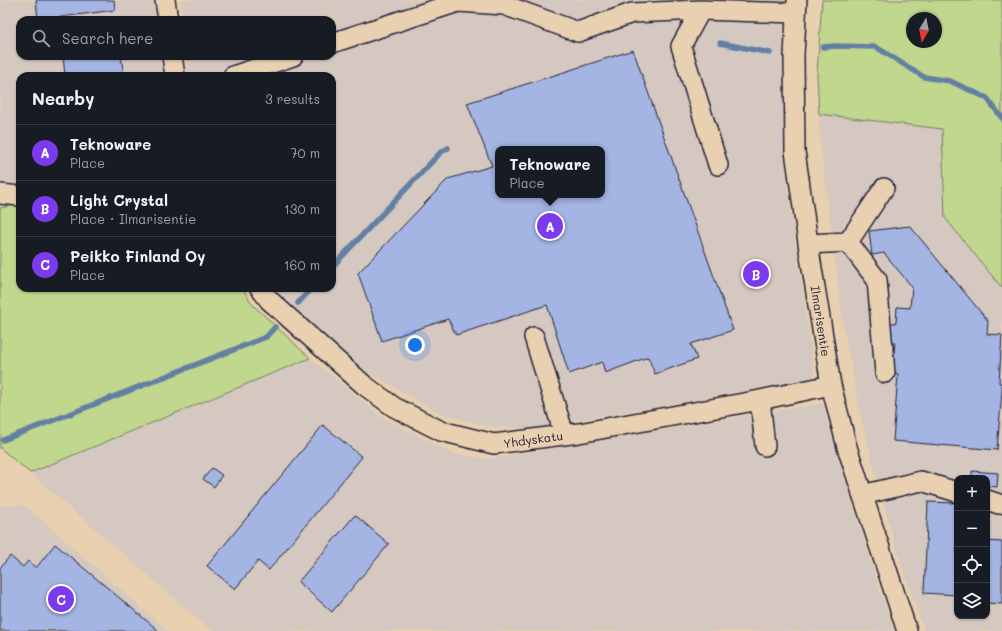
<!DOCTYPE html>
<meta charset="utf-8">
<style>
:root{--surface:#171b24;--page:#20242c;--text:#f1f3f6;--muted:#9ea1a6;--line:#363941;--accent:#7c3aed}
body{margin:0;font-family:Mali,sans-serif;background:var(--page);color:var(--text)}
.controls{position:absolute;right:12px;bottom:12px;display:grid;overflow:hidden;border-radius:8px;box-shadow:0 1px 3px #0004}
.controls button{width:36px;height:36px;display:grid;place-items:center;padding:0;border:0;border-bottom:1px solid var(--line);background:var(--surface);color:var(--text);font:20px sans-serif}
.compass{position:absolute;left:906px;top:12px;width:36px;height:36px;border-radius:50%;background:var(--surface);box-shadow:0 1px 3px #0004;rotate:190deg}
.you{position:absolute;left:415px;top:345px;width:14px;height:14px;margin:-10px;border:3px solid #fff;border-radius:50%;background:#1a73e8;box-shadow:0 0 0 6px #1a73e833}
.badge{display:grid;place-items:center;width:26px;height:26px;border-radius:50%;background:var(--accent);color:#fff;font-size:13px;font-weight:700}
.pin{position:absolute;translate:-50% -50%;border:2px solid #fff;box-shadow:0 1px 4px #0006}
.popup{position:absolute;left:495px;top:146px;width:110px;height:52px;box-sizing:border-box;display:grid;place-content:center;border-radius:8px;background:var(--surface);filter:drop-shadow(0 1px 3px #0005);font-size:13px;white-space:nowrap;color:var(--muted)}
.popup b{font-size:15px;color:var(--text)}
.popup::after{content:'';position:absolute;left:50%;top:100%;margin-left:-8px;border:8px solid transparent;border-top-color:var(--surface)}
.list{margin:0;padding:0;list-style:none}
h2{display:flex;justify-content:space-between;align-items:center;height:52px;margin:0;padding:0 16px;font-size:17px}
h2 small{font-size:13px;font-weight:400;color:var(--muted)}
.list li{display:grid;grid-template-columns:26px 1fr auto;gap:12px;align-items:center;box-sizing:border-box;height:56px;padding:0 16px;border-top:1px solid var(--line)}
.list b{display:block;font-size:15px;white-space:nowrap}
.list p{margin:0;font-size:13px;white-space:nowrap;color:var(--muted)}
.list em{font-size:13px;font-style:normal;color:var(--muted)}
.icon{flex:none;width:22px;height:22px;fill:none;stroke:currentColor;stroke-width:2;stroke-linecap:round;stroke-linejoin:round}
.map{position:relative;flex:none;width:1002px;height:631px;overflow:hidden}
.search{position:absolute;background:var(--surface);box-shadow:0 1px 3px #0004;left:16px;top:16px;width:320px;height:44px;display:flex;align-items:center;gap:10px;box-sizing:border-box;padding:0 14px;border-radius:12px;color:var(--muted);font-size:15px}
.panel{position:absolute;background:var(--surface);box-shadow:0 1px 3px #0004;left:16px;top:72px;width:320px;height:220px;border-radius:12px}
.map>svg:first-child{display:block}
</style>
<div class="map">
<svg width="1002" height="631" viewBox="0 0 1002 631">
<rect width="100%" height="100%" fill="#e8d0b1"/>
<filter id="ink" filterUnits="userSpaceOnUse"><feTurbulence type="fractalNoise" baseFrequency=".025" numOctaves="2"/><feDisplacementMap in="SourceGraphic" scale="8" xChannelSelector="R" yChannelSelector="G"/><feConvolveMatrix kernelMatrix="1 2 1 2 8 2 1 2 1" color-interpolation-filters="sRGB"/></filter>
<g filter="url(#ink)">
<path fill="#d4c8c0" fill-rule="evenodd" d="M0,0H154L157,20H20V56H162L165,76H20V204L0,208Z
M180,0H784L783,82L787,183L815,378L537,428L488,427L438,412L357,366L287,305L273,288H332V76H188L186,56H332V20H182ZM498,149H602V195H498Z
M819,114L942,129L945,218L1002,288V631H924L895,545L862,421L844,329L820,140ZM957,478H987V616H957Z
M310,358L382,417L450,453L489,459L822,403L879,588L894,631H212L30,473Z
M24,505L168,631H0V506Z"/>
<path fill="#c0d78d" stroke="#717c64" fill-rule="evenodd" d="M822,0H1002V288L945,218L942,129L819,114L817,74ZM912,18H936V42H912Z
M20,204V288H242L253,305L310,358L30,473L0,448V208Z"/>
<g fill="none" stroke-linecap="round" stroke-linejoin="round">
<path stroke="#6480a4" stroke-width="5.5" d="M720,43L770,53
M823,47L835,46L876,47L924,77L950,81L987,98L1002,118
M332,267L440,153L448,148
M298,303L312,288
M3,440L266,337L275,327"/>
</g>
<path fill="#a4b5e4" stroke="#22223b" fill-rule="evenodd" d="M36,0H114L115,10L38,20Z
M633,50L733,330L691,344L697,359L655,374L648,357L605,373L602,362L569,374L547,305L456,335L448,319L382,341L358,273L448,179L492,166L467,103ZM498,149H602V195H498Z
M63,56H121L124,76H65Z
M910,226L988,321L987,334L1002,335L999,383H1002V391L997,450L893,441L898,374L892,373L895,342H888L890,323H896L897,307L910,308L912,287L884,253L872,255L869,231Z
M323,425L362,457L269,570L258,561L235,589L207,566Z
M212,468L222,475L214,487L203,479Z
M972,471L998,473L997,487L987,486V478H972Z
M928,502L957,503V595L924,593Z
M355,515L389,544L332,612L298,582Z
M987,541L1002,542V604L987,603Z
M55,544L159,631H0V568L10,556L23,567L28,561L36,568Z"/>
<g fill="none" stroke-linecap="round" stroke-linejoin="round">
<g stroke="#22223b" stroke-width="22">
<path id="minor" d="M165,0L168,20
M797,0L794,55L795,151L809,250L831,385L847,447L907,631
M332,43L458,2L504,5L578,32L632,13L701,10
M172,56L175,76
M233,76L293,56
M718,165L681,46L701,10L796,13
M0,194L20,196
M848,242L877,280L885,373
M808,244L848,242L884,188
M260,288L269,300L364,385L394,407L441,431L494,444L579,433L760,400L831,385
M534,337L564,434
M760,400L765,446
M862,495L921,481L957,492
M987,500L999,504"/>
</g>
<use href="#minor" stroke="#e8d0b1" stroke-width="19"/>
</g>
</g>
<g text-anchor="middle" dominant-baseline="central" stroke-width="3" stroke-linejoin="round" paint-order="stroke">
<g font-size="12" fill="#22223b" stroke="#e8d0b1">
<text transform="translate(821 321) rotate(81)">Ilmarisentie</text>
<text transform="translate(533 439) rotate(-8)">Yhdyskatu</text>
</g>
</g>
</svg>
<div class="controls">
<button>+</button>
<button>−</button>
<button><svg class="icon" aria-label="locate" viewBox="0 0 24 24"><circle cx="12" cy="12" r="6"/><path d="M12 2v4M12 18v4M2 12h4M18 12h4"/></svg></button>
<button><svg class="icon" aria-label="layers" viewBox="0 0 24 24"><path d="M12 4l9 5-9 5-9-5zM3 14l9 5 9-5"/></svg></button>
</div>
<svg class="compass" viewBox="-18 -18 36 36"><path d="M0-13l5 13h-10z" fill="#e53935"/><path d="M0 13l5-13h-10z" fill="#9ea1a6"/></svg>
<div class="you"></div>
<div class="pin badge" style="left:550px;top:226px">A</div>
<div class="popup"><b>Teknoware</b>Place</div>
<div class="pin badge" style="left:756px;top:274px">B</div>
<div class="pin badge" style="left:61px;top:599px">C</div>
<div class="search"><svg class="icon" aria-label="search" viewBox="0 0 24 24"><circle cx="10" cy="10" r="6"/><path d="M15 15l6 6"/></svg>Search here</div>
<section class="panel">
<h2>Nearby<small>3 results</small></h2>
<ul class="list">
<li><span class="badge">A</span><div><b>Teknoware</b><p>Place</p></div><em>70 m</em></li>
<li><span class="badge">B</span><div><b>Light Crystal</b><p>Place · Ilmarisentie</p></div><em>130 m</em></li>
<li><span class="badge">C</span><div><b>Peikko Finland Oy</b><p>Place</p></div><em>160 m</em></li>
</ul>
</section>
</div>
